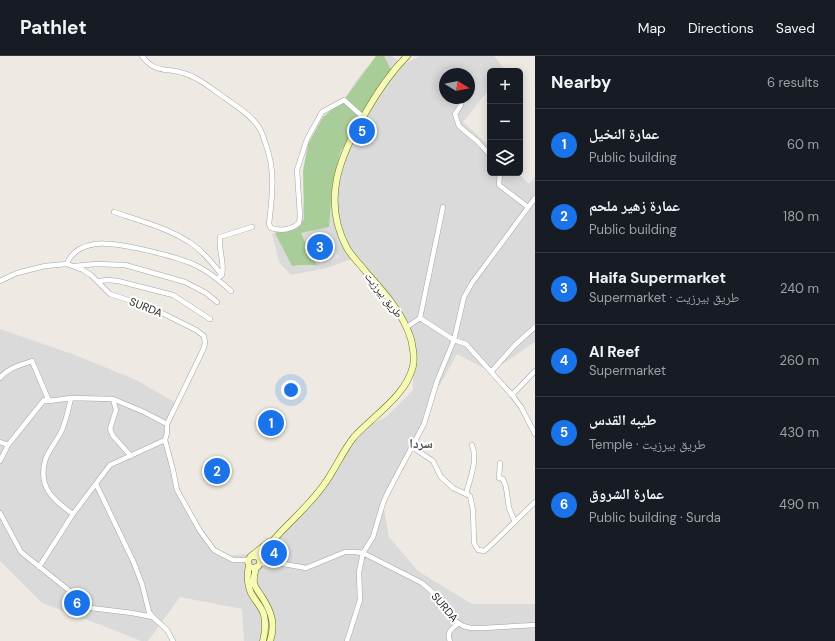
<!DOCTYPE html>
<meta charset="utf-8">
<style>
:root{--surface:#171b24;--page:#20242c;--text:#f1f3f6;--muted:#9ea1a6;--line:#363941;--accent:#1a73e8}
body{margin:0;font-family:"DM Sans","Noto Naskh Arabic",sans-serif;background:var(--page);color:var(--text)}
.controls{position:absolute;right:12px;top:12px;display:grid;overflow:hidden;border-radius:6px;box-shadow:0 2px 10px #0003}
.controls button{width:36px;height:36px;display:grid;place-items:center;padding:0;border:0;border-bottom:1px solid var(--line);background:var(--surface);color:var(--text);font:20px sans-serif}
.compass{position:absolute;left:439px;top:12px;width:36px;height:36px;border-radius:50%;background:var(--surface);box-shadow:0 2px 10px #0003;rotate:100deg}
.you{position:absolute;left:291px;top:334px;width:14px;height:14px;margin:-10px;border:3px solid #fff;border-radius:50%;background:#1a73e8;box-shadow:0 0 0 6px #1a73e833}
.badge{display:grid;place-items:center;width:26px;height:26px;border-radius:50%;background:var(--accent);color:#fff;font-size:13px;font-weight:700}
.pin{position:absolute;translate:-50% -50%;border:2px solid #fff;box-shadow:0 1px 4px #0006}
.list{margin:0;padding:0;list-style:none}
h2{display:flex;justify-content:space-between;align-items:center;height:52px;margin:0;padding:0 16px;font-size:17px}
h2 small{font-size:13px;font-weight:400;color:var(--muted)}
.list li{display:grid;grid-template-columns:26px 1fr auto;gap:12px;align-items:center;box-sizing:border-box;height:72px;padding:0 16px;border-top:1px solid var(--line)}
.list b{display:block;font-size:15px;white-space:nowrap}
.list p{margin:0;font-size:13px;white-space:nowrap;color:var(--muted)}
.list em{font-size:13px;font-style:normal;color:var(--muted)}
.icon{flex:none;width:22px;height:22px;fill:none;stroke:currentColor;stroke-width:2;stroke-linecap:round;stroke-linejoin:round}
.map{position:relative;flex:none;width:535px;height:585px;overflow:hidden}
header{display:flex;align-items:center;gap:24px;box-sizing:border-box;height:56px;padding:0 20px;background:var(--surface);border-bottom:1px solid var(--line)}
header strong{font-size:19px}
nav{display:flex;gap:22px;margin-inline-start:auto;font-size:14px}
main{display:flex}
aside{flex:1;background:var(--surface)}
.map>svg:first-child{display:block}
</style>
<header>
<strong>Pathlet</strong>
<nav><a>Map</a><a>Directions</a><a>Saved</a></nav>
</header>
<main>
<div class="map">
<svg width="535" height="585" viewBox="0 0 535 585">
<rect width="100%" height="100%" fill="#eeeae3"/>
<path fill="#dbdada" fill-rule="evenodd" d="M376,0H391L404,8L420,0H494L505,14L490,15V32L463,66L490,91V117H518L529,128L535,121V286L491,316L457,298L432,343L424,368L383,447L389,481L418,515L472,548H535V585H244L242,553L180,541L148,585H141L101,569L42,547L0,505V273L75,299L136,324L178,348L167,377L173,414L186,450L200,475L224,500L264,497L324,429L366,371L386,361L413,334V290L392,247L354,202L327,212L291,219L279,206L272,178L302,163L307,115L344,44L355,26ZM445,18H469V42H445Z"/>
<path fill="#a9cd98" d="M376,0H384L392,16L340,96L332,130L329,171L301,177L308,193L317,209H299L292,210L275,177L304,164L303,115L308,88L323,61L344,44Z"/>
<path fill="#e1e1e1" d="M333,190L339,201L322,211L314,200Z"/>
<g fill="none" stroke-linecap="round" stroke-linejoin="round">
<g stroke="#a4a4a4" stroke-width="5.5">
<path id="street" d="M142,0C154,17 166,12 183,17C198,21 212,33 225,42C236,50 250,58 258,70C262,75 264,83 266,89C276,117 272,140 269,168L271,172C281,175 291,174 299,167L300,160L297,114L307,83L322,56L344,44L363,61
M461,49L455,58L459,70L478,86L490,99
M500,117L499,129L528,151
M114,156C138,164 168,172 189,186C202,194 212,207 222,219L217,223
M67,208C71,196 83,190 95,188C115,185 181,201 199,211C211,217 221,226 231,235
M75,210L96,208L125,209L185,226L206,237L217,246
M222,219C225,206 218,194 220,181L252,171
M0,225L17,217L45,210L67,208L83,214L91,219L110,238L152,252L196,274L204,280L205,287L203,294L167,368V377L165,384L173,414L177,434L200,475L214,494L233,504H248
M99,225L108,224L118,225L173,239L210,263
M420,262L443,151
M407,271L420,262L454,284L466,288L512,339L521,351L535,378
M491,316L515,289L535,271
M0,322C7,312 21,309 32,305L49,345
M512,339L535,315
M71,342C68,355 66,367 60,378C55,387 48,395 45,405C38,431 53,444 73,458
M113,343L116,354L110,373L113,380L131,400
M0,386L8,389
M412,391L433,405L441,421L453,432L470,440L473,454L474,487L478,494L484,495L489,491L535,446
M0,405L8,389L44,344L49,345L71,342L113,343L144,356L167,368
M500,407L499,422L503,423L506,431L509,452L515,466
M96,428L134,507L142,528L149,556L153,561
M466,438C470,422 478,405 472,389
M0,457L21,496L91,552L132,557L153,561L167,574L173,585
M259,502H270L273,506
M259,508L273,506L306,512L345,496H355L363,497L422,527L439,542L451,562L463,570L471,572H484L535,569
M39,511L73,458L110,409L165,384
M347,585L360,544L359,516L363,497L373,481L383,447L388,436L424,368L437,325L454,284L464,241L472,227L535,142
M450,585C446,577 452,572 458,568"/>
</g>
<g stroke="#697306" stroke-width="7">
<path id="secondary" d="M248 506a6 6 0 1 1 12 0a6 6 0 1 1-12 0Z
M251,500L269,486
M259,502C265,495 271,486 278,479C293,463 310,448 323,430C335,414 342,396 354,381C374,359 406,340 413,310C415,302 413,292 411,283C403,257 384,236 366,216C360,208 352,201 347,192C321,144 340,99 366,56C378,35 390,17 407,0
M249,509C247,519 247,528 251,537C255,545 262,551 264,559C266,568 265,577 263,585
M256,511C255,516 253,522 254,527C255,532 259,536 262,541C271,555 276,568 270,585"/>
</g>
<use href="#street" stroke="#fff" stroke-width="4.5"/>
<use href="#secondary" stroke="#f7f9b6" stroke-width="6"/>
</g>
<g text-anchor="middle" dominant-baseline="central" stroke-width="4" stroke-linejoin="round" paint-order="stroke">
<g font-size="11" fill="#1d1d1d" stroke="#fff">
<text transform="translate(384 239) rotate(52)">طريق بيرزيت</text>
<text transform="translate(146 251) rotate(22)">SURDA</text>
<text transform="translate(445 551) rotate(50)">SURDA</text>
</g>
<g font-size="13" font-weight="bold" fill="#505050" stroke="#fff">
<text x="421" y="387">سردا</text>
</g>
</g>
</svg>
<div class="controls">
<button>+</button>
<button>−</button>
<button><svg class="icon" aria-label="layers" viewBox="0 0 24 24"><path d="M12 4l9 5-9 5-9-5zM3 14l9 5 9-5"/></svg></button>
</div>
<svg class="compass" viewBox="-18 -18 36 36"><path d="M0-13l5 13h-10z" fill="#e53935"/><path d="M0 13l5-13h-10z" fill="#9ea1a6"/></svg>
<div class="you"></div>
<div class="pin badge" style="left:271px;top:367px">1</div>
<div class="pin badge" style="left:217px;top:415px">2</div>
<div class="pin badge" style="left:320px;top:191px">3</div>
<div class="pin badge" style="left:274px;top:497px">4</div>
<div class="pin badge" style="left:362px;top:75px">5</div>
<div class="pin badge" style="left:77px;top:547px">6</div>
</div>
<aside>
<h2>Nearby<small>6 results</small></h2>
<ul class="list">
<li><span class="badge">1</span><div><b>عمارة النخيل</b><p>Public building</p></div><em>60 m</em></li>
<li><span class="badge">2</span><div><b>عمارة زهير ملحم</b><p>Public building</p></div><em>180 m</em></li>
<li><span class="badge">3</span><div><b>Haifa Supermarket</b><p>Supermarket · طريق بيرزيت</p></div><em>240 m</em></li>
<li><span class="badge">4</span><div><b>Al Reef</b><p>Supermarket</p></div><em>260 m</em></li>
<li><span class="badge">5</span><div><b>طيبه القدس</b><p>Temple · طريق بيرزيت</p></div><em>430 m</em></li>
<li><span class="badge">6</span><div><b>عمارة الشروق</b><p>Public building · Surda</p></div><em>490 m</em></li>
</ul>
</aside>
</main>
